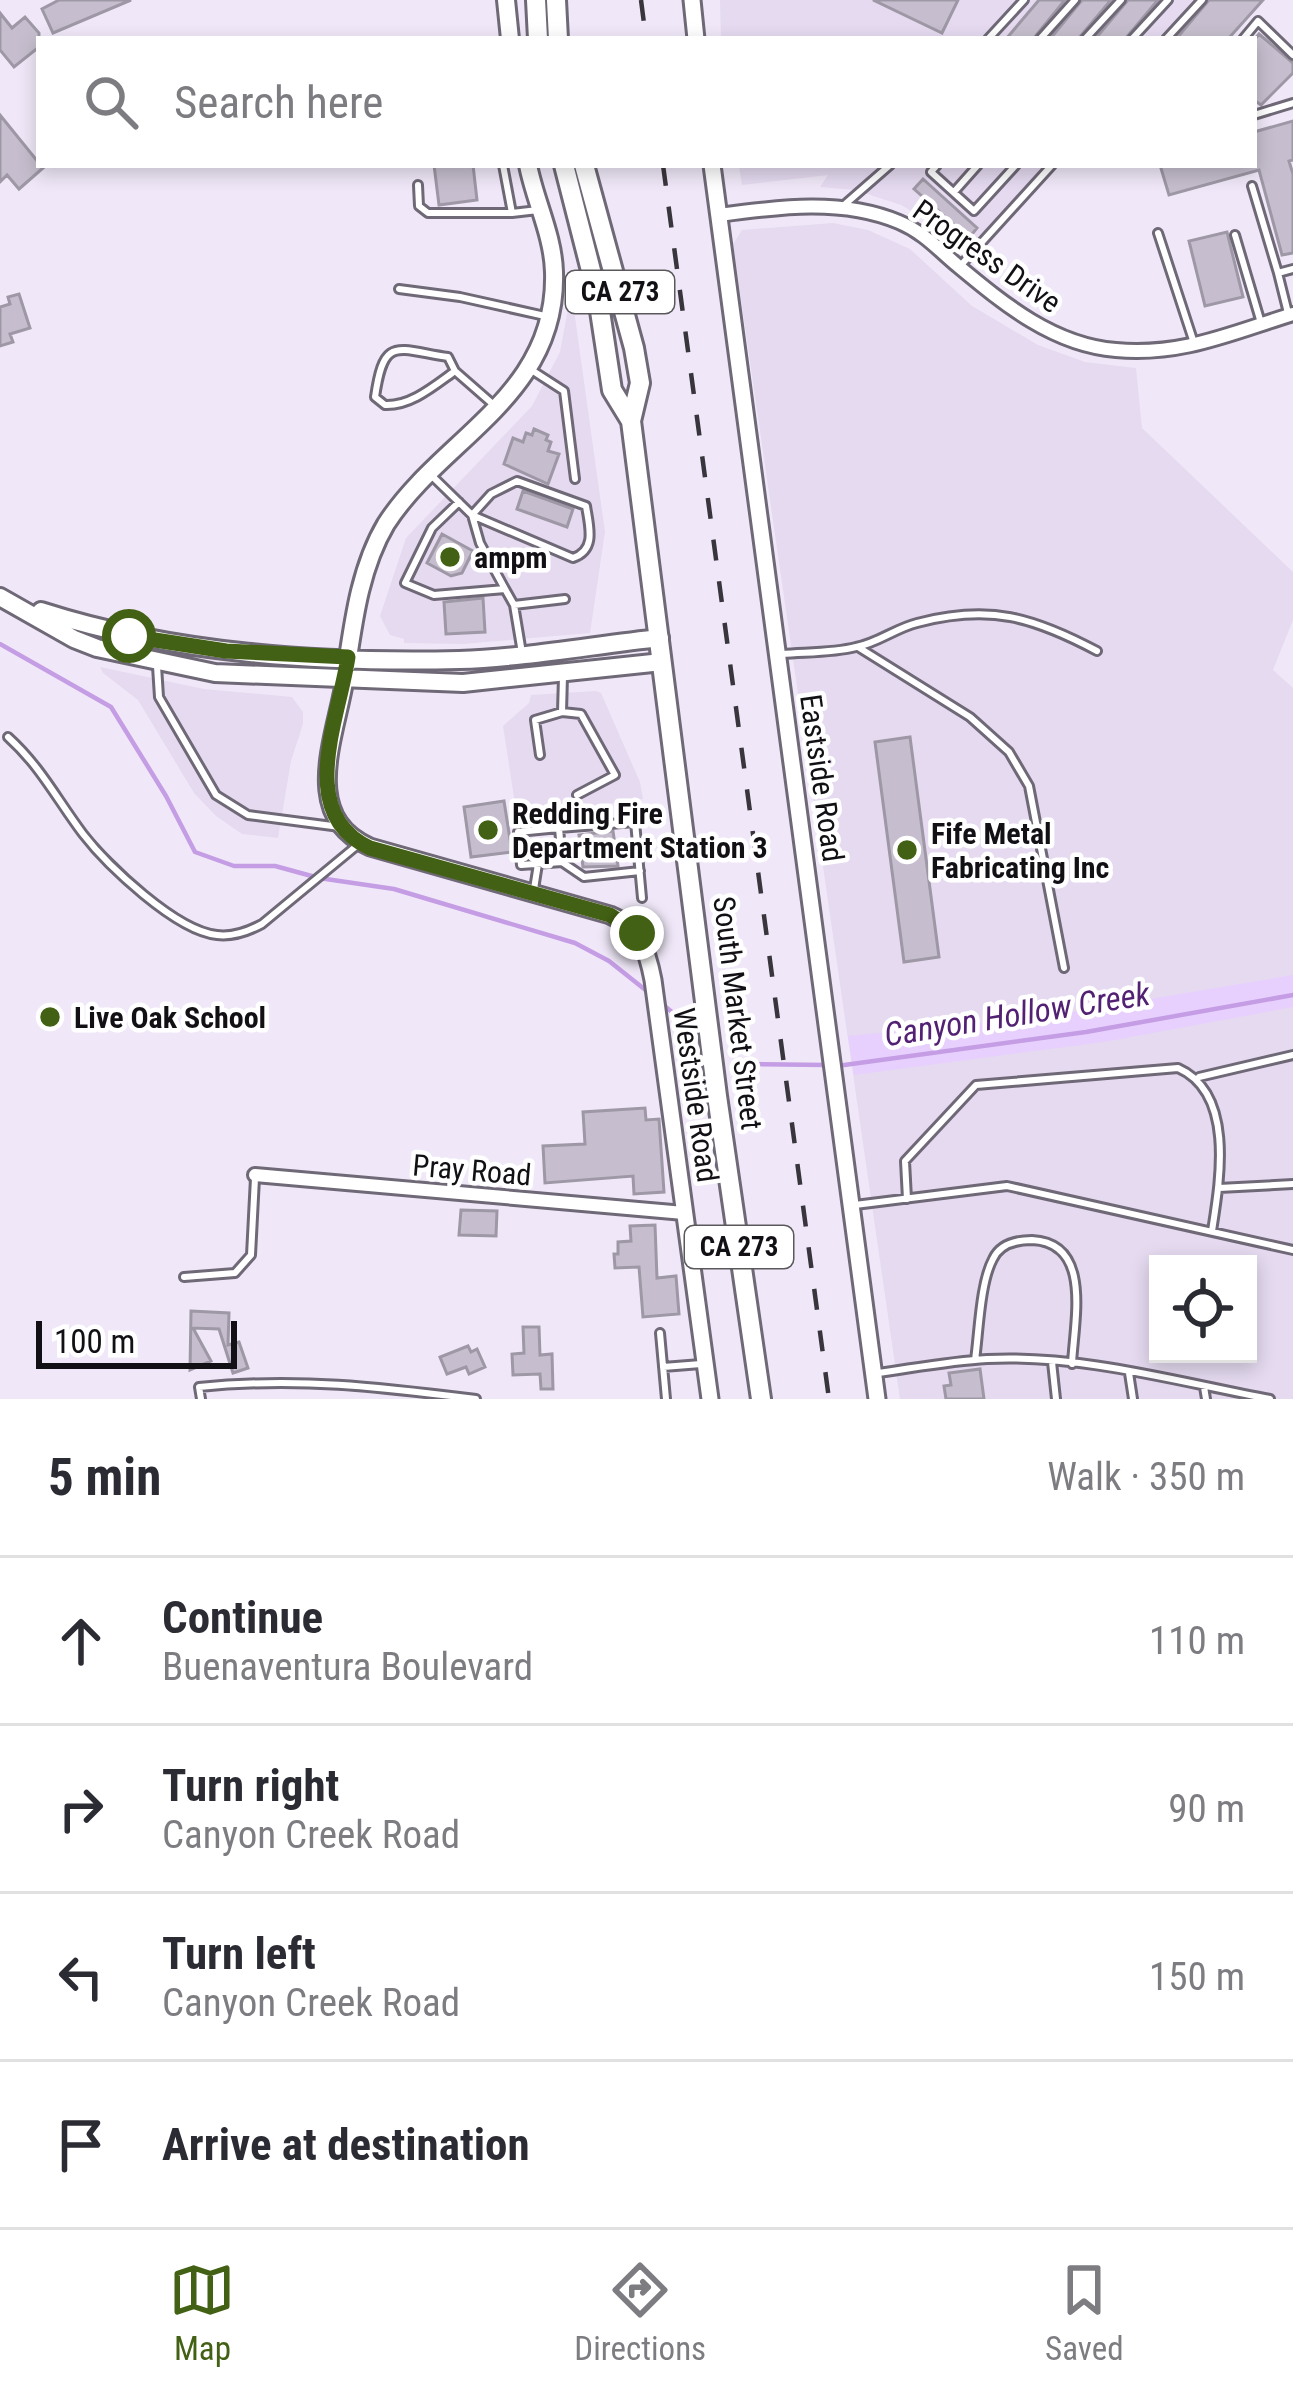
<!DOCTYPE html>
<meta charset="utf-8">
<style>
:root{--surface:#fff;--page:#f7f7f7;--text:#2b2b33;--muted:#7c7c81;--line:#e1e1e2;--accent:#436114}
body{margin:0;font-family:"Roboto Condensed",sans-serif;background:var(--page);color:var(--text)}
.controls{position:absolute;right:36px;bottom:36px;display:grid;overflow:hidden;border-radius:0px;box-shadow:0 6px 18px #0003}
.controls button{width:108px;height:108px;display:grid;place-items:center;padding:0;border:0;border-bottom:3px solid var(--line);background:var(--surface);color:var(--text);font:60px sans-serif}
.scale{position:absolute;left:36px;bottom:30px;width:201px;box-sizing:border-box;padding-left:12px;border:6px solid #131015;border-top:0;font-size:33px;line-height:42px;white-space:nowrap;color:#131015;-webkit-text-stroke:9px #fff;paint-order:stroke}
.stop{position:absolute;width:36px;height:36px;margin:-27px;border:9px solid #436114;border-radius:50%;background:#fff}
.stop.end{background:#436114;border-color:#fff;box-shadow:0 3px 12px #0008}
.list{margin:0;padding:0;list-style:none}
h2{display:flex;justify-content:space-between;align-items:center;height:156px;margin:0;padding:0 48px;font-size:51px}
h2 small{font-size:39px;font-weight:400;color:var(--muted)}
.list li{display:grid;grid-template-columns:78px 1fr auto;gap:36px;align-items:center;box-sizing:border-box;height:168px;padding:0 48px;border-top:3px solid var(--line)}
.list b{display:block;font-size:45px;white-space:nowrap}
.list p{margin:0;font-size:39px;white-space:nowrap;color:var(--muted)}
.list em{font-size:39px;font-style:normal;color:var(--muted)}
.icon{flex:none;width:66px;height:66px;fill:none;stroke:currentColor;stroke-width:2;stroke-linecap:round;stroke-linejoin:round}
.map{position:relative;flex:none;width:1293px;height:1399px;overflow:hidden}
.search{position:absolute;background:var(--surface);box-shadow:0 6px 18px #0003;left:36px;right:36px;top:36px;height:132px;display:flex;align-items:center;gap:30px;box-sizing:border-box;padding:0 42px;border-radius:0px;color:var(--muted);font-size:45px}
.sheet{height:828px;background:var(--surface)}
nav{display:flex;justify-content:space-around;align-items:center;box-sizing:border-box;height:168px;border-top:3px solid var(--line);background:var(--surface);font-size:33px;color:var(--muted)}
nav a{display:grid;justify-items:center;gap:6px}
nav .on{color:var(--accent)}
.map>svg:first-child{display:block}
</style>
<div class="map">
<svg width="1293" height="1399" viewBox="0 0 1293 1399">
<rect width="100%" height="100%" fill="#f0e8f8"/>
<path fill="#e5daf0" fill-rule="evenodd" d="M720,0H1196L1161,39H721Z
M739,165H1046L967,251L935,225L901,205L855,190L820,187L828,175L742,185Z
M833,223L868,230L910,249L972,306L1038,345L1085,362L1136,368L1142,428L1293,572V620L1273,670L1293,688V1399H900L733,244L742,230ZM1158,1264H1248V1354H1158Z
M568,309L574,310L605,532L590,633L463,644L404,643V639L390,635L380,616L406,538L532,406L560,352Z
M100,667L204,689L292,697L303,712V724L291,761L278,838L242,834L216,816L194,793L138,700L103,673Z
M596,691L601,693L640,782L643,799L517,817L503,726L529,703L531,695Z"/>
<path fill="#e8d0fe" d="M1293,975V1007L1104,1042L854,1075L848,1036L1037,1018Z"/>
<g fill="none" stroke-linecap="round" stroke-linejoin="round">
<path stroke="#c49de4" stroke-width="4.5" d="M0,644L111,707L166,796L195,852L234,866H275L319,878L394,889L575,943L609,961L648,992
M661,1003L684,1022
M747,1064L826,1065
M837,1066L1086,1032L1293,995"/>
</g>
<path fill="#c6bece" stroke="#9e97a5" stroke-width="3" d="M59,0H131L53,33L42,9Z
M873,0H958L942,33Z
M1039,0H1065L1033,39H1006Z
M1082,0H1111L1078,39H1050Z
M1128,0H1158L1125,39H1095Z
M1209,0H1263L1228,39H1176Z
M0,13L12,28L25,17L39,33V47L14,67L0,50Z
M1259,34L1293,63V73L1261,105L1254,100V40Z
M0,115L43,168L19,189L7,175L0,182Z
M1293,121V160L1289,161L1293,174V253L1282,255L1259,170L1169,195L1160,165H1254V132Z
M434,165H473L477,200L439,205Z
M923,179L977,228L969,238L914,189Z
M1227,232L1243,297L1205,306L1189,241Z
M19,294L30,328L10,334L13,342L0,346V307L10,304L8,297Z
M534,429L548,435L546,440L551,442L548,451L559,454L548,484L504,464L513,438L523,442L526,433L532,435Z
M523,491L573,509L567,527L517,509Z
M442,534L473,551L462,573L451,576L427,563Z
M483,598L485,632L446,634L444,602Z
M910,737L939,957L904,962L875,742Z
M504,801L512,852L471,857L464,807Z
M613,831L618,866L583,867L579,835Z
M645,1108L646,1120L659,1119L664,1192L634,1194L633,1176L545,1183L543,1146L585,1144L583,1112Z
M461,1210L497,1211L496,1236L459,1235Z
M655,1225L657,1278L676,1276L679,1314L643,1317L639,1267L615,1268L614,1254H618V1242L631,1241L630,1226Z
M191,1311L229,1313L228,1345L239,1342L248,1368L233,1373L219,1329L193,1328L211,1361L190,1370Z
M523,1327H539L540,1355L552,1354L553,1389H541L540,1374L513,1375L512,1354L524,1353Z
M468,1346L471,1352L477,1349L485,1367L469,1374L466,1367L447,1374L440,1357Z
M980,1369L984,1399H946L944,1386L951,1385L949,1373Z"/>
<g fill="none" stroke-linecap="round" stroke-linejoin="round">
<g stroke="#6f6876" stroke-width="12">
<path id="service" d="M988,39L1024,0
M1040,39L1075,0
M1085,39L1121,0
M1132,39L1168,0
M1166,39L1202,0
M1243,39L1258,21L1293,55
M1254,115L1293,103
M937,165L931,172L974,211L1016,165
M418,185L419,206L428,213H512L503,165
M1252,186L1278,273
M954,192L978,165
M843,206L890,165
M512,213L538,210
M1158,233L1194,343
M1235,235L1261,323
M962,264L1052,165
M399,289L460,297L545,316
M1288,313L1278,273L1293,269
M530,369L564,391L575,479
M455,371C434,386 411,406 385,405L375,397C384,336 395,349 448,357L455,371L495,406
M431,475L472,515L573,558C597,550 589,526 586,506L517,481L491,494L472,515L480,543L505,589L434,595L405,583L432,528L459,502
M505,589L514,605L522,653
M514,605L565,599
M858,647L970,717L1009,752L1029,786L1064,968
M782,654C806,652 833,653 856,647C878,643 896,628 917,623C990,604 1033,617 1097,651
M157,666L159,697L216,795L248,815L340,827
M563,676L562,712L581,714L615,775L577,795
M8,737C41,767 56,798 83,834C107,865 176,931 217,935C233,937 249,931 262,924L360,843
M540,755L535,720L562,712
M559,828L635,822L642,898
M559,828L562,862L521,865L518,832Z
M562,862L584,877L640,871
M534,889L538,864
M1199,1077L1293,1055
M1219,1188L1293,1184
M907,1199L905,1161L976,1085L1178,1068C1235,1093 1220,1180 1212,1231
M855,1205L1007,1186L1293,1250
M184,1277L235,1273L251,1255L255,1178
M660,1333L666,1399
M975,1360C979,1332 980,1283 993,1259C1000,1244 1016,1240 1032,1240C1093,1243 1074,1321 1072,1364
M1052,1362L1056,1399
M663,1367L701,1364
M878,1373C914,1368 951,1361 987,1359C1081,1354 1179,1382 1270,1399
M1129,1373L1133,1399
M1204,1387L1206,1399
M201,1399L199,1387C298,1377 379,1387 476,1399"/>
</g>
<g stroke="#6f6876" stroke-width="18">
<path id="minor" d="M719,215C778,207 842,198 899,222C923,232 938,249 957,265C1004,304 1053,345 1116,350C1182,356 1231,333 1293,314
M255,1175L684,1213"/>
</g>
<g stroke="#6f6876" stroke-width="21">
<path id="tertiary" d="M692,0L696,39
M712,165L877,1399
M345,679C336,736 299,816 370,847L610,915C640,928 647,949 653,980L710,1399"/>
</g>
<g stroke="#6f6876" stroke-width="22">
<path id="secondary" d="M506,0L510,39
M0,597L74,639L97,648L215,673L463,683L662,662
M41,611C175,654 319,663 459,660C525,658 594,645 660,638
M347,665C354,617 361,566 386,524C441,438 558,396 554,272C553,235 535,201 528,165"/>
</g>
<g stroke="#6f6876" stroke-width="24">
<path id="primary" d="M536,0L538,39
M556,0L558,39
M564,165L598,298L612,390L631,421
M584,165L634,348L640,383L631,421L717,1096L761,1399"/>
</g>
<use href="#service" stroke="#fff" stroke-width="6"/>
<use href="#minor" stroke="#fff" stroke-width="12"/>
<use href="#tertiary" stroke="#fff" stroke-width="15"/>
<use href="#secondary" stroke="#fff" stroke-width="16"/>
<use href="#primary" stroke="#fff" stroke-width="18"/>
<path stroke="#39353c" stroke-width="4.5" stroke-dasharray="21 21" stroke-linecap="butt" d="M641,0L646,39
M663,165L829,1399"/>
</g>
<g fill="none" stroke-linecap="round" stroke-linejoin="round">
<path stroke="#436114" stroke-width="15" d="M129,636L226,651L348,657C339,718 295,814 370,848L610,915L637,933"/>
</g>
<g fill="#436114" stroke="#fff" stroke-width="4.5">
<circle cx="450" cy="557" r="12"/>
<circle cx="488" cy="830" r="12"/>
<circle cx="907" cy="850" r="12"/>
<circle cx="50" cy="1017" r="12"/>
</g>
<g text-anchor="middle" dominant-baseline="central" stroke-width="9" stroke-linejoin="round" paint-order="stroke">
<g fill="#fff" stroke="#5a585b" stroke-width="3">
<rect x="566" y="271" width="108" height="42" rx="9"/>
<rect x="685" y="1226" width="108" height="42" rx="9"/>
</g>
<g font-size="27" font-weight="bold" fill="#131015">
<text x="620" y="292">CA 273</text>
<text x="739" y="1247">CA 273</text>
</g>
<g font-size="30" fill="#131015" stroke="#fff">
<text transform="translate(987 256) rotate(35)">Progress Drive</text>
<text transform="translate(822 778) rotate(82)">Eastside Road</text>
<text transform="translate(738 1013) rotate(83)">South Market Street</text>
<text transform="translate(696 1095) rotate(82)">Westside Road</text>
<text transform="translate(472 1170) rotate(5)">Pray Road</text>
</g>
<g font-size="30" font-weight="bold" fill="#131015" stroke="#fff" text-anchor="start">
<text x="474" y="557">ampm</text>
<text x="512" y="813">Redding Fire<tspan x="512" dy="34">Department Station 3</tspan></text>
<text x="931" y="833">Fife Metal<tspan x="931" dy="34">Fabricating Inc</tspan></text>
<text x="74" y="1017">Live Oak School</text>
</g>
<g font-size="33" font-style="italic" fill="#532173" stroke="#fff">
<text transform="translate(1017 1014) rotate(-9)">Canyon Hollow Creek</text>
</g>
</g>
</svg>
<div class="controls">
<button><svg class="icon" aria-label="locate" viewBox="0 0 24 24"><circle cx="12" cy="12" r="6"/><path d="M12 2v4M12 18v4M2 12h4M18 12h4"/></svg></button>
</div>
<div class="scale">100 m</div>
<div class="stop" style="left:129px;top:636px"></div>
<div class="stop end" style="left:637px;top:933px"></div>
<div class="search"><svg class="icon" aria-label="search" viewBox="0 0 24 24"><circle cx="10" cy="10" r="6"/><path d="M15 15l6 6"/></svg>Search here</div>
</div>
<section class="sheet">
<h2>5 min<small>Walk · 350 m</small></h2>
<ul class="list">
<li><svg class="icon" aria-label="ahead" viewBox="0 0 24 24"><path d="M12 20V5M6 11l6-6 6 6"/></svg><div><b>Continue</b><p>Buenaventura Boulevard</p></div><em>110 m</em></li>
<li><svg class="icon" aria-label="right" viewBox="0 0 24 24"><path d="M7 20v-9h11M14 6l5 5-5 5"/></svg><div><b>Turn right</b><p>Canyon Creek Road</p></div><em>90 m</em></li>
<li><svg class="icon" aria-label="left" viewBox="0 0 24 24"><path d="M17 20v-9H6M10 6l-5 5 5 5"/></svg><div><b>Turn left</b><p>Canyon Creek Road</p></div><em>150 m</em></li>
<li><svg class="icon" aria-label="arrive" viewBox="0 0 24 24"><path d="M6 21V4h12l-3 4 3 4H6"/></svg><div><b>Arrive at destination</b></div></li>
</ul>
</section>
<nav>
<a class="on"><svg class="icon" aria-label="map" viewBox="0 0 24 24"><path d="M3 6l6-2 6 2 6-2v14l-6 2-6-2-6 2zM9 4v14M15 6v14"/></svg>Map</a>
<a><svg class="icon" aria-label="directions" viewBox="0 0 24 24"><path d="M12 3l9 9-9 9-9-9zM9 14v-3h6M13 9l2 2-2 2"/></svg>Directions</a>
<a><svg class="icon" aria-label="saved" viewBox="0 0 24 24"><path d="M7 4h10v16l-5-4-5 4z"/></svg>Saved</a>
</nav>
